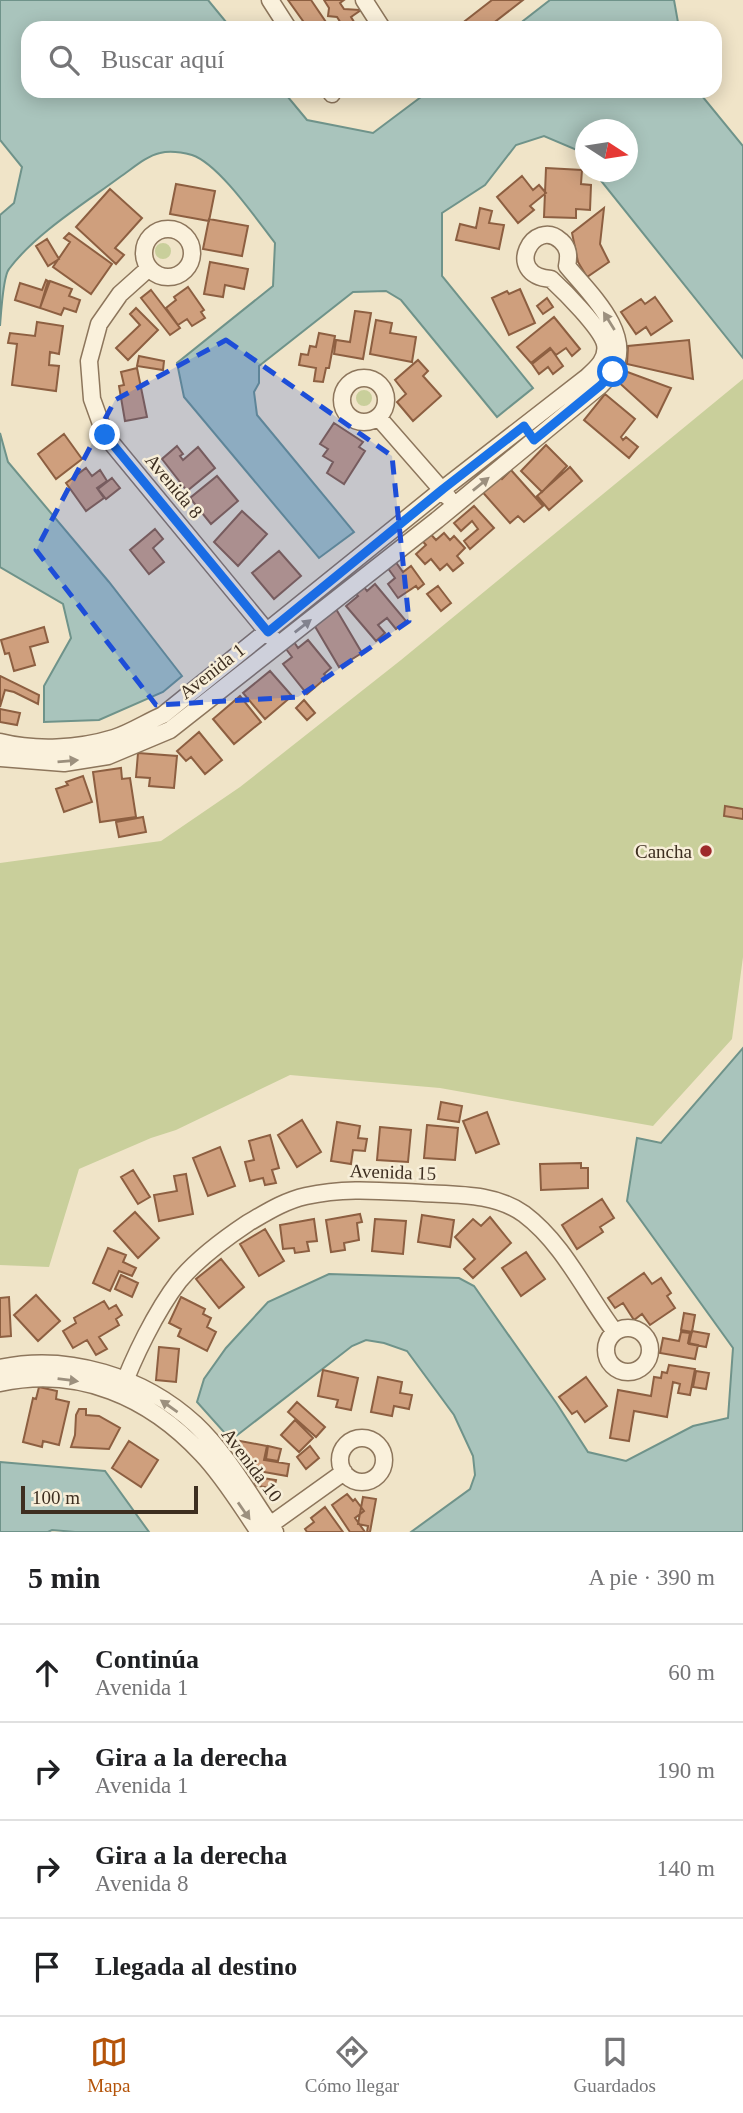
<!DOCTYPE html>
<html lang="es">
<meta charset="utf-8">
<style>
:root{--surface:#fff;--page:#f6f6f6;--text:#202124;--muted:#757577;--line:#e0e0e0;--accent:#b45309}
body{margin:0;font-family:"Times New Roman",serif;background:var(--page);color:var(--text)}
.compass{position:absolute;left:575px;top:119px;width:63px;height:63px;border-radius:50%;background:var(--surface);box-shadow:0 4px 18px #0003;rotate:102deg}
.scale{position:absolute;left:21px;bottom:18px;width:177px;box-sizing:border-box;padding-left:7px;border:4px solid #3d2e20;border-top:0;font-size:19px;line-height:24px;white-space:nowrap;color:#3d2e20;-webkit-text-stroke:5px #f7eed8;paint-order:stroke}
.stop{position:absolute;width:21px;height:21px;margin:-16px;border:5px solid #1a73e8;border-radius:50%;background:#fff}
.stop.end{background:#1a73e8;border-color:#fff;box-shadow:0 2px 7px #0008}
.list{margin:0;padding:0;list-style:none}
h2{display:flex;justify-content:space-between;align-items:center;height:91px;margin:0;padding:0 28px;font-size:30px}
h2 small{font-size:23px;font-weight:400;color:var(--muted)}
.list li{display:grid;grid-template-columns:46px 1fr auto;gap:21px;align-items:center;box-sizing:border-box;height:98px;padding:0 28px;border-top:2px solid var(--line)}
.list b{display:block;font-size:26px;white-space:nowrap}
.list p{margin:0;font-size:23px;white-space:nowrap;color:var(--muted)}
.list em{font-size:23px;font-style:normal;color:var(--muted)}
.icon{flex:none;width:38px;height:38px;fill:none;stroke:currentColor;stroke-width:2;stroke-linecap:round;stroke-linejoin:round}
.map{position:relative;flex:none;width:743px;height:1532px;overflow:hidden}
.search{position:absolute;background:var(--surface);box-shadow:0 4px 18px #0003;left:21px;right:21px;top:21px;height:77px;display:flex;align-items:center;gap:18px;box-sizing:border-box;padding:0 24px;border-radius:21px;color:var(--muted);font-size:26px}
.sheet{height:483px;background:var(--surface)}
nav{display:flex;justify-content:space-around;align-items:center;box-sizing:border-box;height:98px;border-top:2px solid var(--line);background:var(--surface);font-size:19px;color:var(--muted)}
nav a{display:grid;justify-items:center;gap:4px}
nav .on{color:var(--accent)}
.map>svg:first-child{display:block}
</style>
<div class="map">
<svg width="743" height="1532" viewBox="0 0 743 1532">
<rect width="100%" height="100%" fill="#f0e4c8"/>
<path fill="#c9cf9b" d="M155 251a8 8 0 1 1 16 0a8 8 0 1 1-16 0Z
M743,379V957L732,1039L653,1126L440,1088L290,1075L176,1130L151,1138L79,1169L49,1267L0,1265V863L161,841L240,787L401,660Z
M356 398a8 8 0 1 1 16 0a8 8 0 1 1-16 0Z"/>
<path fill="#a9c4bc" stroke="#6f938a" stroke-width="2" d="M0,0H208L231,28H28V91H283L307,120L373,133L429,91H698L743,146V358L594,172H628V130H586L585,161L577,150L544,136L516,145L485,185L442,213V276L533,388L497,417L401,300L386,291L353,292L259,366V383L254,392L257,415L354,532L319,558L184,397L177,363L273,286L275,243C257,220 219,164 192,155C181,152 171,150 160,153C146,156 132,169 120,177C85,203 35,234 9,269C3,276 1,314 0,326V215L14,203L22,167L0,140Z
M550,0H674L679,28H514Z
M0,433L8,462L109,582L182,676L163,692L99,720L44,722V686L71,638L63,604L0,567Z
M743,1048V1532H411L470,1489L475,1475L473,1456L454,1415L407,1351L384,1343L366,1340L352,1346L231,1440L197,1402L204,1379L226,1348L268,1302L329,1274L459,1278L474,1286L557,1404L588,1452L626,1461L693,1426L728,1418L733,1348L627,1201L637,1138L661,1143Z
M0,1462L105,1471L149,1532H75L52,1530L48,1532H0Z"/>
<path fill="#cf9f7d" stroke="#8d5f41" stroke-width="2" d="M288,0H311L330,28H308Z
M324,0H344L340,3L344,9L361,10L351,17L356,25L364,26V28H344L337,17L328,16L329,8Z
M492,0H523L487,28H456Z
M546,168L582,170L581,184L591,185L590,210L576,209V218L544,217Z
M522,176L533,190L539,185L546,193L530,206L534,210L518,223L497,197Z
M176,184L215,191L209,221L170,214Z
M110,189L142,218L115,248L124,255L116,264L76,227Z
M480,208L492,211L489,223L504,225L499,249L456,240L460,224L476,228Z
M604,208L600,244L609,262L587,277L578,262L572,233Z
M209,219L248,226L242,256L203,249Z
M69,233L112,264L91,294L53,267L70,242L64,238Z
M47,239L59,259L48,266L36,246Z
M210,262L248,269L244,289L225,285L223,297L204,294Z
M46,280L48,281L40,308L15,300L20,283L42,290Z
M50,281L72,289L69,296L80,300L76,312L64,308L61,315L40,308Z
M188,287L204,310L201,312L205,318L192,326L187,319L178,325L166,308L176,300L174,297Z
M520,289L535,323L509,335L492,298L507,291L509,294Z
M151,290L180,328L170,335L141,298Z
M655,297L672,321L651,335L646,327L636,334L621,312L641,299L645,304Z
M547,298L553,307L543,314L537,306Z
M136,308L158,330L128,360L116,348L140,325L130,314Z
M355,311L371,313L363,359L334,354L336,340L350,342Z
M554,317L580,349L572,356L566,348L556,355L550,348L531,363L517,347Z
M376,320L392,323L390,333L416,337L412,362L370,354Z
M37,322L63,326L59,354L50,352L49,365L59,366L56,391L12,385L17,344L8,343L10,333L35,336Z
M319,333L335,336L329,368H326L323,382L314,381L316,368L299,365L301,354L308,355L310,346L316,347Z
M689,340L693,379L627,364L628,346Z
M551,349L563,366L553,374L548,367L539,374L532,364Z
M139,356L164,361L163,370L137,366Z
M418,360L428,371L423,376L441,396L413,421L397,402L406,394L395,380Z
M137,368L147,417L125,421L119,386L124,385L121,372Z
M622,370L671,388L657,417L615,379Z
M605,394L635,419L621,437L623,440L626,437L638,447L629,458L584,420Z
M334,423L363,442L359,447L365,451L344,484L327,473L333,462L323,456L328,449L320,444Z
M64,434L82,459L56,479L38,454Z
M546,445L567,466L542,492L521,471Z
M177,446L183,454L180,456L183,460L198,447L215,468L187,491L162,459Z
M570,467L582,481L549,510L537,496Z
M86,468L92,476L100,470L107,481L97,488L104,498L86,511L66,483Z
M511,470L543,506L524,522L518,516L510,523L479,488L496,472L502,479Z
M217,476L238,501L211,524L190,498Z
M112,478L120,488L106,499L98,489Z
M474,506L494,528L470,549L464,541L478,529L472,521L461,531L454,523Z
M242,511L267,534L238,566L214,542Z
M155,529L163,539L153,548L164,562L149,574L130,550Z
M426,529L436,540L444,533L450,540L454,536L465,548L457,556L463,563L453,571L447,564L440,570L431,559L425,564L416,554L426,545L418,536Z
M279,551L301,576L274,599L252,573Z
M395,561L403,572L411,566L424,584L418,589L416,586L398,598L388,584L395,578L387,567Z
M361,583L367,591L375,584L406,621L396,629L387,618L378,625L385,633L376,641L346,606L358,596L353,590Z
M438,586L451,603L441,611L427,594Z
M336,609L362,653L339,667L313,623Z
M44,627L48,642L30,647L35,665L14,671L9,653L5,654L1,640Z
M308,640L331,668L324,674L327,677L307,694L283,664L292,657L286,649L294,642L298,648Z
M270,671L292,696L265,719L243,693Z
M0,676L39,695L38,704L14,692L5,690L0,707Z
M240,696L261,722L234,744L213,719Z
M304,700L315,713L307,720L296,708Z
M0,709L20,713L17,725L0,722Z
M199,732L222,760L205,774L191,757L186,761L177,751Z
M138,753L177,756L174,788L149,786L150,778L136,777Z
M121,768L122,779L130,778L136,817L100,822L93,772Z
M83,776L92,802L64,812L56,789L68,785L66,782Z
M725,806L743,809V819L724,816Z
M143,817L146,832L119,837L116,822Z
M441,1102L462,1106L459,1122L438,1119Z
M487,1112L499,1144L476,1153L463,1121Z
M302,1120L321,1152L297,1167L278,1135Z
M337,1122L360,1126L358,1138L367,1139L365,1151L353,1150L351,1164L331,1161Z
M427,1125L458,1128L455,1160L424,1158Z
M380,1127L411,1130L408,1162L377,1160Z
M270,1135L279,1168L272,1170L276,1183L265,1185L263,1178L250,1181L245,1162L254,1160L249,1141Z
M220,1147L235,1186L208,1196L193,1158Z
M581,1163V1168H588V1188L541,1190L540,1164Z
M133,1170L150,1197L138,1204L121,1177Z
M186,1174L193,1214L159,1221L154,1195L177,1191L174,1176Z
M602,1199L614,1218L600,1227L603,1232L577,1249L562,1225Z
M135,1212L159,1238L138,1258L114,1231Z
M360,1214L362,1222L357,1223L359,1240L344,1243L345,1250L331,1252L326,1220Z
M422,1215L454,1220L450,1247L418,1242Z
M490,1217L511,1243L473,1278L464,1269L475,1259L455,1237L473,1219L481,1226Z
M314,1219L317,1241L307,1242L309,1251L295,1253L294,1248L283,1249L280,1225Z
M375,1219L406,1221L403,1254L372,1251Z
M265,1229L284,1261L259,1276L240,1244Z
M108,1248L126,1255L123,1262L136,1268L132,1276L119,1271L110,1291L93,1283Z
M526,1252L545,1279L521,1296L502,1268Z
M221,1259L244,1287L219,1308L196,1279Z
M644,1273L652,1284L661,1278L671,1293L667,1296L675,1308L650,1325L642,1314L634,1320L623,1303L615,1308L608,1298Z
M121,1275L138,1283L132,1297L115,1289Z
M36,1295L60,1321L38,1341L14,1315Z
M9,1297L11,1336L0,1337V1298Z
M181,1297L205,1309L203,1314L211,1318L207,1327L216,1332L207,1351L178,1336L181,1329L169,1323Z
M104,1301L109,1309L116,1305L122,1315L116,1319L119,1325L99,1337L107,1349L96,1355L87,1340L73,1348L63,1331L76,1323L74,1318Z
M684,1313L695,1315L692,1332L681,1330Z
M692,1331L709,1334L706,1347L689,1344Z
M681,1332L690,1333L688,1343L698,1345L695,1359L660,1353L663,1338L679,1341Z
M159,1347L179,1349L176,1382L156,1380Z
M669,1365L695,1369L690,1395L678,1393L680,1384L673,1382L667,1417L634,1411L629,1441L610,1438L618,1390L651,1396L654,1377L661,1378L662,1372L667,1373Z
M323,1370L358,1378L351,1410L336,1407L338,1400L318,1396Z
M696,1371L709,1373L706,1389L693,1387Z
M378,1377L402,1382L400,1393L412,1395L409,1409L394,1406L392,1416L371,1412Z
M586,1377L607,1406L585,1422L577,1411L572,1414L559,1397Z
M39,1387L57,1391L56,1399L69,1402L59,1445L43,1441L42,1447L23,1442L33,1398L36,1399Z
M297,1402L325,1427L316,1437L288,1412Z
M79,1409H86V1415L99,1416L120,1428L109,1449L71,1447L75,1435L76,1415Z
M295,1420L313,1438L299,1452L281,1435Z
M129,1441L158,1460L141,1487L112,1468Z
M240,1441L267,1446L264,1460L289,1464L287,1476L235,1467Z
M268,1446L281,1449L278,1461L266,1459Z
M310,1446L319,1458L306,1469L297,1457Z
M256,1477L276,1480L274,1489L254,1485Z
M347,1494L353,1501L355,1499L364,1511L355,1518L365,1532H350L332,1505Z
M363,1497L376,1499L370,1532H367L368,1526L358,1524Z
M325,1507L343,1532H307L305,1529L314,1522L311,1518Z"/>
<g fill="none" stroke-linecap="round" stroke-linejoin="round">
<g stroke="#8d765c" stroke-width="19">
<path id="minor" d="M270,0L288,28
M364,0L382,28
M330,91L332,94
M144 253a24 24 0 1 1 48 0a24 24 0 1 1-48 0Z
M149,268L120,294L99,324L89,361L92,399L105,435L274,640
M342 400a22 22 0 1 1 44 0a22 22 0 1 1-44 0Z
M378,417L448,497
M0,742C36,751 78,749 114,738C130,733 147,722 163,715L443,489L587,377C596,369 608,359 605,344C601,328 564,291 551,279C502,275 534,216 561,241C569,248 569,256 567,266C589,293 635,334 612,372C610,377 604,381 601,385L437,520L170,730L108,756L64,763L0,758
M606 1350a22 22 0 1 1 44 0a22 22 0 1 1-44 0Z
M0,1368C68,1353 144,1377 195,1424C227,1454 250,1496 275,1532
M0,1383C79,1366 149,1397 202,1454C224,1477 241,1506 259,1532
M120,1394C133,1358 156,1311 179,1281C198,1258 224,1239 248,1223C267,1212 284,1201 306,1196C345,1187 382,1191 422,1193C457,1195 495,1193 524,1214C564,1244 586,1294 615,1332
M340 1460a22 22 0 1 1 44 0a22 22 0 1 1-44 0Z
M263,1530L344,1472"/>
</g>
<use href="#minor" stroke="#faf1dc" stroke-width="16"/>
</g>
<defs><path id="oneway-solid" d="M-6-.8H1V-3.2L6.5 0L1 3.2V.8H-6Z" transform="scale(1.75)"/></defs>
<g fill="#9c907e">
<use href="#oneway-solid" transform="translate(609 321) rotate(-122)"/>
<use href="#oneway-solid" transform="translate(481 484) rotate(-39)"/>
<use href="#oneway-solid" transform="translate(303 626) rotate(-38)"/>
<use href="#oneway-solid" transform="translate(68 761) rotate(-5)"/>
<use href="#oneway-solid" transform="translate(68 1380) rotate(7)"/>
<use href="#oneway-solid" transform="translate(169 1406) rotate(-145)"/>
<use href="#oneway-solid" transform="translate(244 1511) rotate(55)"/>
</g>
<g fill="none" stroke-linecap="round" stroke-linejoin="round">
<path stroke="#1a73e8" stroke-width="9" d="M105,435L268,632L443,489L524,426L534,440L601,385L613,372"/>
</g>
<path fill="#1d4ed8" fill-opacity="0.2" stroke="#1d4ed8" stroke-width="5" stroke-dasharray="14 9" stroke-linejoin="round" d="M226,340L392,456L409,621L298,697L156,705L36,550L115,400Z"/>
<circle fill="#9e2a2b" stroke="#f7eed8" stroke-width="2.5" cx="706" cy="851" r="7"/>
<g text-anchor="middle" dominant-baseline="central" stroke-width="5" stroke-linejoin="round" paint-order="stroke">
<g font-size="19" fill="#3d2e20" stroke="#f7eed8">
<text transform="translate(174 486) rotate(50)">Avenida 8</text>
<text transform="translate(212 671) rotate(-38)">Avenida 1</text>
<text transform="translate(393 1172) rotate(2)">Avenida 15</text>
<text transform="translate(252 1465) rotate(53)">Avenida 10</text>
</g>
<g font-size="19" fill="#3d2e20" stroke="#f7eed8" text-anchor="end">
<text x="692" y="851">Cancha</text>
</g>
</g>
</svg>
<svg class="compass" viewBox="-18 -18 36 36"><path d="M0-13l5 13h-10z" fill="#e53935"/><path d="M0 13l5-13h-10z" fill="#757577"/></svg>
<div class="scale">100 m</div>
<div class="stop" style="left:613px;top:372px"></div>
<div class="stop end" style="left:105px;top:435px"></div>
<div class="search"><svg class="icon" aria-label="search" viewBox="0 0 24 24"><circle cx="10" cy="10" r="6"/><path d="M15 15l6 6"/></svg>Buscar aquí</div>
</div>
<section class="sheet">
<h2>5 min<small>A pie · 390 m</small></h2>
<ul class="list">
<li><svg class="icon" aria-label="ahead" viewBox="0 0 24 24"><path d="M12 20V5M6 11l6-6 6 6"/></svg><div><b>Continúa</b><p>Avenida 1</p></div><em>60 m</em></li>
<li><svg class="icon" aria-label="right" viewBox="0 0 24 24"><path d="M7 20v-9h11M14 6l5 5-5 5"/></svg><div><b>Gira a la derecha</b><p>Avenida 1</p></div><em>190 m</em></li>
<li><svg class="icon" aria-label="right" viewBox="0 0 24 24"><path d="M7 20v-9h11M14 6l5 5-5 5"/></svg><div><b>Gira a la derecha</b><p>Avenida 8</p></div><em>140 m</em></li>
<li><svg class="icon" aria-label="arrive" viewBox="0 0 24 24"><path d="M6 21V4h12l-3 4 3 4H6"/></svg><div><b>Llegada al destino</b></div></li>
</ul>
</section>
<nav>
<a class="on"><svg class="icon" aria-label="map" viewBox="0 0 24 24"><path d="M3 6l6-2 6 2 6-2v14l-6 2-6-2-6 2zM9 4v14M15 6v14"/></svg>Mapa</a>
<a><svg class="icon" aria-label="directions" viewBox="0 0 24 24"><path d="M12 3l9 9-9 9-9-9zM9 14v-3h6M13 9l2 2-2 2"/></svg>Cómo llegar</a>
<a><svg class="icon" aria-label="saved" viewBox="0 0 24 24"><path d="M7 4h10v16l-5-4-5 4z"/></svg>Guardados</a>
</nav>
